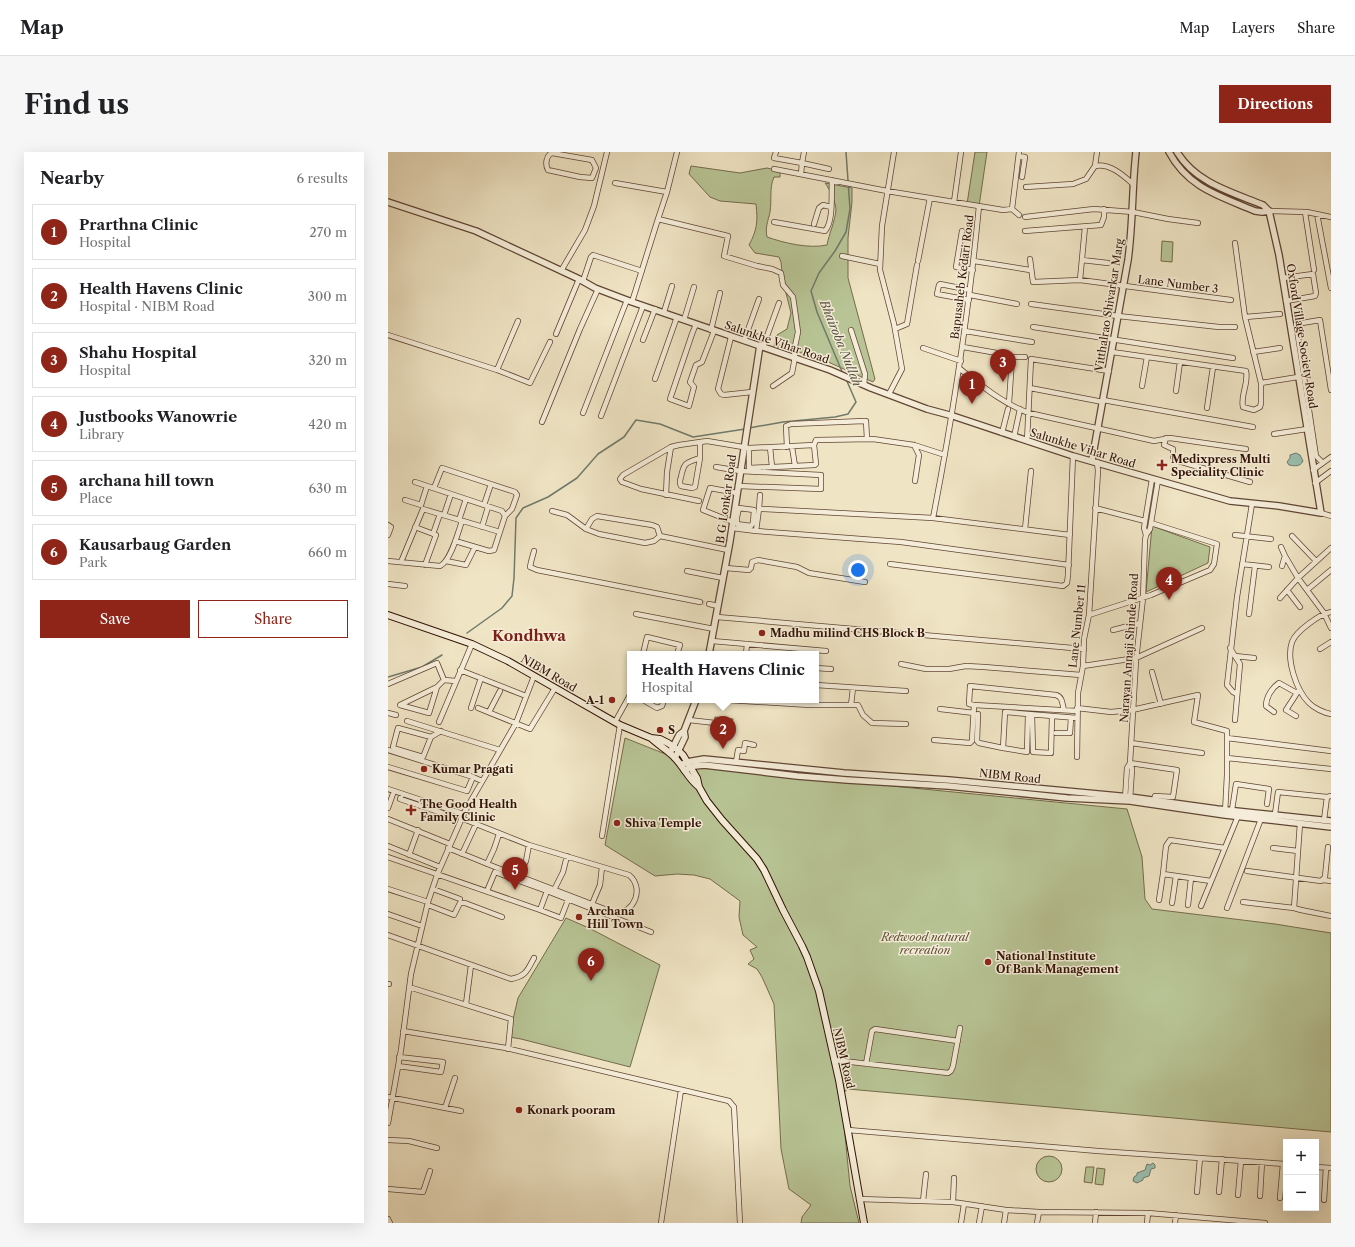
<!DOCTYPE html>
<meta charset="utf-8">
<style>
:root{--surface:#fff;--page:#f6f6f6;--text:#202124;--muted:#757577;--line:#e0e0e0;--accent:#8f2418}
body{margin:0;font-family:"Libre Caslon Text",serif;background:var(--page);color:var(--text)}
.controls{position:absolute;right:12px;bottom:12px;display:grid;overflow:hidden;border-radius:0px;box-shadow:0 4px 16px #0002}
.controls button{width:36px;height:36px;display:grid;place-items:center;padding:0;border:0;border-bottom:1px solid var(--line);background:var(--surface);color:var(--text);font:20px sans-serif}
.you{position:absolute;left:470px;top:418px;width:14px;height:14px;margin:-10px;border:3px solid #fff;border-radius:50%;background:#1a73e8;box-shadow:0 0 0 6px #1a73e833}
.badge{display:grid;place-items:center;width:26px;height:26px;border-radius:50%;background:var(--accent);color:#fff;font-size:13px;font-weight:700}
.pin{position:absolute;translate:-50% -33px;filter:drop-shadow(0 1px 2px #0008)}
.pin::after{content:'';position:absolute;top:21px;width:14px;height:12px;background:inherit;clip-path:polygon(0 0,100% 0,50% 100%)}
.popup{position:absolute;left:239px;top:499px;width:192px;height:52px;box-sizing:border-box;display:grid;place-content:center;border-radius:0px;background:var(--surface);filter:drop-shadow(0 1px 3px #0005);font-size:13px;white-space:nowrap;color:var(--muted)}
.popup b{font-size:15px;color:var(--text)}
.popup::after{content:'';position:absolute;left:50%;top:100%;margin-left:-8px;border:8px solid transparent;border-top-color:var(--surface)}
.list{margin:0;padding:0;list-style:none}
h2{display:flex;justify-content:space-between;align-items:center;height:52px;margin:0;padding:0 16px;font-size:17px}
h2 small{font-size:13px;font-weight:400;color:var(--muted)}
.list li{display:grid;grid-template-columns:26px 1fr auto;gap:12px;align-items:center;box-sizing:border-box;height:56px;margin:0 8px 8px;padding:0 8px;border:1px solid var(--line);border-radius:0px}
.list b{display:block;font-size:15px;white-space:nowrap}
.list p{margin:0;font-size:13px;white-space:nowrap;color:var(--muted)}
.list em{font-size:13px;font-style:normal;color:var(--muted)}
.actions{display:flex;gap:8px;padding:12px 16px}
.actions a{flex:1;padding:9px 0;border:1px solid var(--accent);border-radius:0px;text-align:center;font-size:14px;color:var(--accent)}
.actions .main{background:var(--accent);color:#fff}
.map{position:relative;flex:none;width:943px;height:1071px;overflow:hidden;border-radius:0px}
header{display:flex;align-items:center;gap:24px;box-sizing:border-box;height:56px;padding:0 20px;background:var(--surface);border-bottom:1px solid var(--line)}
header strong{font-size:19px}
nav{display:flex;gap:22px;margin-inline-start:auto;font-size:14px}
.intro{display:flex;align-items:center;justify-content:space-between;box-sizing:border-box;height:96px;padding:0 24px}
h1{margin:0;font-size:28px}
.button{padding:10px 18px;border-radius:0px;background:var(--accent);color:#fff;font-size:14px;font-weight:700}
main{display:flex;gap:24px;padding:0 24px}
aside{flex:1;background:var(--surface);border-radius:0px;box-shadow:0 4px 16px #0002}
.map>svg:first-child{display:block}
</style>
<header>
<strong>Map</strong>
<nav><a>Map</a><a>Layers</a><a>Share</a></nav>
</header>
<div class="intro"><h1>Find us</h1><a class="button">Directions</a></div>
<main>
<aside>
<h2>Nearby<small>6 results</small></h2>
<ul class="list">
<li><span class="badge">1</span><div><b>Prarthna Clinic</b><p>Hospital</p></div><em>270 m</em></li>
<li><span class="badge">2</span><div><b>Health Havens Clinic</b><p>Hospital · NIBM Road</p></div><em>300 m</em></li>
<li><span class="badge">3</span><div><b>Shahu Hospital</b><p>Hospital</p></div><em>320 m</em></li>
<li><span class="badge">4</span><div><b>Justbooks Wanowrie</b><p>Library</p></div><em>420 m</em></li>
<li><span class="badge">5</span><div><b>archana hill town</b><p>Place</p></div><em>630 m</em></li>
<li><span class="badge">6</span><div><b>Kausarbaug Garden</b><p>Park</p></div><em>660 m</em></li>
</ul>
<div class="actions"><a class="main">Save</a><a>Share</a></div>
</aside>
<div class="map">
<svg width="943" height="1071" viewBox="0 0 943 1071">
<rect width="100%" height="100%" fill="#efe4c4"/>
<filter id="stains"><feTurbulence type="fractalNoise" baseFrequency=".005" numOctaves="4"/><feColorMatrix values="0 0 0 0 .2 0 0 0 0 .09 0 0 0 0 .02 0 0 0 .5 -.17"/></filter>
<radialGradient id="worn" r=".72"><stop offset=".6" stop-color="#630" stop-opacity="0"/><stop offset="1" stop-color="#630" stop-opacity=".3"/></radialGradient>
<path fill="#b8c495" stroke="#746b4c" d="M587,0H599L591,54L579,52Z
M303,14L352,21L379,16L392,19V25H386C381,36 384,48 382,60C380,70 377,74 379,85C396,91 421,97 439,93C441,82 447,69 448,58C448,51 441,36 437,31L464,36V50L460,86V126L487,227L485,230L429,205L386,194L389,183L399,177L403,161L395,129L393,110L391,105L367,101L361,93C369,78 370,70 368,52L332,49L322,45L301,22Z
M774,89L785,90L784,110L773,109Z
M764,374L822,395L820,411L758,440Z
M327,565L345,567L343,577L326,574Z
M237,586L310,615L739,657L754,705L757,747L764,757L887,772L943,781V980L460,937L453,943L462,1034L471,1071H413L414,1065L423,1053L401,1037L393,997L386,852L374,825L369,817L360,812L366,807L362,798L369,795L355,783L351,765L352,749L322,727L306,723L289,722L267,724L217,693Z
M178,766L201,776L272,813L242,915L133,887L121,885L130,846Z
M648 1017a13 13 0 1 1 26 0a13 13 0 1 1-26 0Z
M698,1015H706L704,1031L696,1030Z
M709,1016L717,1017L715,1033L707,1032Z"/>
<path fill="#9abfb0" stroke="#707a6b" d="M908,301L912,303L915,309C912,315 907,314 901,313L899,310L902,306V303Z
M765,1011L767,1013V1016L763,1017L761,1024L755,1026V1028L749,1031L745,1029L746,1025L749,1023V1021L757,1018L759,1012L762,1013Z"/>
<g fill="none" stroke-linecap="round" stroke-linejoin="round">
<path stroke="#707a6b" stroke-width="1.5" d="M455,222L429,160L423,139L431,121L447,99L458,80L462,57L458,0
M361,276L395,270L447,265L460,262L468,250L458,227
M79,481L114,456L124,444L126,426L128,366L135,356L160,345L189,326L210,302L236,285L248,268L272,272L305,285L357,277
M0,525L34,515L54,503"/>
<path stroke="#d2c4a7" stroke-width="4.5" stroke-dasharray="4.5 2" stroke-linecap="butt" d="M312,450L321,452"/>
<g stroke="#604634" stroke-width="6">
<path id="minor" d="M388,0L386,6L414,11L413,22
M416,0L414,11L441,17
M164,1L204,8L208,16L204,26L192,25L160,18C157,13 158,3 164,1Z
M631,4L637,5L634,25
M707,14L709,0
M386,17L499,39L615,58L624,57L631,0
M227,31L279,40L270,67
M638,35L685,32L698,27L707,14C721,11 734,22 745,32
M279,40L289,0
M566,50L573,0
M624,57L631,63
M881,59L919,60L943,65
M917,60L926,118
M929,62L943,136
M637,65L706,57L745,60L780,67L810,71
M386,70L437,79C446,69 443,41 444,28
M426,72L431,56L435,53L443,55
M574,79L568,115L585,118
M637,79L713,73L716,65V57
M847,91L857,165
M454,104L492,112
M642,107L645,130L692,128L843,148
M694,108L720,111
M530,109L542,46
M586,109L642,118
M173,119L197,78L206,54L219,0
M895,126L925,122L928,141L927,144L898,149
M692,128L697,75
M195,129L203,105L205,103L254,119
M582,143L629,152
M581,148L549,142L551,133L552,132L582,138
M244,150L270,67L340,84L336,104L369,114L384,117L393,121L395,133L405,145L410,180L406,199L407,205L404,221L385,234
M643,152L730,164L831,175H847
M276,160L284,134
M296,168L306,135
M308,172L304,182L282,247L301,254L306,235L302,230L308,213L314,210L326,179
M645,175L845,206
M507,177L519,172L529,113
M323,178L332,141
M463,178L477,222L476,233
M577,179L644,190
M168,182L191,127
M0,183L109,218L142,231L162,190
M343,185L330,237L333,242L336,243L364,240
M255,188L267,157
M356,189L371,147
M375,195L391,151
M575,195L609,201
M535,196L573,209
M724,200L858,219C861,232 852,243 855,255L866,258L872,255L873,251V231L857,165L892,162
M865,200L892,196
M572,217C593,233 615,252 641,261L766,289L782,286L858,297
M109,218L130,169
M267,227L289,165
M873,231L910,225
M754,234L759,205
M642,236L715,250
M788,239L792,210
M501,242L514,217L506,172L492,118L494,74L506,0
M715,248L865,275
M621,251L624,207L626,205H637
M819,256L825,215
M195,261L239,148
M213,264L255,154
M154,270L192,177L210,137
M614,281L620,257
M886,282L919,277
M626,285L632,257
M778,286L776,293L785,297V305L787,308L862,330
M639,289L643,207L721,219
M526,293L531,303L527,329
M283,295L235,323L232,327L234,330L253,337L311,349
M382,295L384,315
M399,295L398,274L403,272L476,269H478L479,287
M404,295L407,314
M361,296V316L427,313L428,312L426,293
M312,306C298,311 296,310 293,325C292,329 291,330 293,334L304,336L307,335L312,306V290
M935,311L928,304L908,172L932,168L943,238
M328,315L352,319L433,323V337L350,334
M925,318L943,305
M27,330L114,359L117,364L106,398L101,399L67,389
M927,331L943,319
M46,336L54,316L127,340L129,343L124,357L117,364
M278,343L279,320L283,295L291,293L319,289L361,296L426,293L428,288L485,287L526,293L557,303
M17,348L33,353L39,334
M96,353L103,332
M707,356L757,369
M371,357L372,343
M164,359L179,363L198,377L211,382L257,391L266,389L272,384L340,398
M933,361L943,364
M56,363L63,342
M346,364L349,365L351,356L366,358L365,371L363,374L349,372V365
M545,366C565,263 581,159 591,54
M71,368L78,347
M345,370L315,358L322,336L349,341
M0,373L3,375L0,383
M27,375L48,383L37,413
M94,375L100,355
M344,376L368,379L371,357H376L545,366L682,383
M198,377L204,367L209,364L264,373L269,375L272,384
M637,377L643,319
M368,379L513,390L681,413
M45,382L52,362
M758,383L756,376L764,327
M847,383L883,387
M904,384L928,409
M893,395L897,404L894,414
M146,399L143,410L142,415L149,418L312,450
M897,404L910,426L936,461L943,476
M0,409L52,414C63,409 70,380 74,369
M58,409L78,413L87,395
M13,410L35,357L112,380
M502,412L675,434L679,431L680,423L685,304
M854,412L881,415
M338,416L361,418L363,416L364,410L370,408L409,415L421,421L477,430
M299,419L335,426
M0,432L17,434
M899,438L912,455
M919,438L943,418
M892,446L910,426L943,396
M321,452L330,454
M943,460C932,462 908,479 904,490C898,507 908,538 921,551C926,556 936,561 943,562
M248,462L326,477
M861,462L867,414
M701,463L763,443L822,418L826,412L829,392L763,371
M329,465L696,497
M725,478L752,471
M324,489L438,499
M842,496L852,512L847,568
M932,497L943,490
M255,502L259,485L292,493L289,502
M358,502L359,492
M847,504L866,506
M513,512L538,517H561L578,514L596,515L693,523
M695,514L748,506L814,476
M428,516L443,517
M72,518L138,544
M764,520L773,552
M0,532L49,511L56,528
M428,533L518,539
M49,535L41,561L12,553L49,535L56,528L68,529
M908,540L909,541L898,558L908,564
M849,542L845,540L839,533L849,445L864,352
M255,548L269,556L274,554L276,548
M340,548L422,553H470L475,563L484,571L518,572
M463,553L465,536
M586,553L581,552L582,534L668,543C675,545 674,552 676,558
M83,556L93,526
M90,556L142,577L167,536
M689,556L723,560L744,558L810,543L806,570L839,579V623L837,661
M552,557L586,561
M101,560L112,539
M886,560L878,554C878,545 884,536 891,531L907,540
M0,561L8,563
M590,562L589,589L591,591L615,596L617,560L689,566
M644,563L645,600L663,601L664,564
M301,568L327,571
M19,569L112,598
M51,570L84,492
M227,570L242,543
M668,581H682L683,566
M43,585L35,605L8,597L5,595L10,576L43,585L53,579
M839,586L943,599
M546,588L582,591L584,589L586,553L689,559
M743,591L814,601
M615,596L639,600L640,562
M0,598L85,625
M689,605L690,541L695,514L696,487L701,463L710,319L709,310
M839,606L943,617
M348,610L350,598L356,599L357,591L366,593
M742,611L789,618L785,645L767,644L766,649
M742,611L744,617L742,647
M0,615L79,639L85,625L94,629
M0,637L75,662
M14,642L12,647L54,661
M737,648L739,616L742,611L748,508L755,446L757,388L758,383L762,377L770,328
M0,656L6,639
M844,658L848,632L881,637L879,652
M887,662L890,640L939,645L943,644
M0,667L62,692
M936,668L939,645
M912,671L906,756L913,758L943,764
M214,684L232,573
M0,694L52,715
M60,696L107,715L227,761C246,762 257,736 241,723L141,693L73,666
M885,696L910,699
M74,702L88,672
M21,703L30,678
M0,705L152,758L159,739L263,780
M99,712L106,697L111,682
M859,719L933,729L937,725L940,695
M775,722L778,694L782,688L837,696
M130,724L138,709L141,693
M935,728L943,729
M0,737L40,750
M45,737L72,747
M166,738L175,720L179,704
M99,739L107,720L159,739
M771,748L775,722L823,729
M855,750L906,756
M784,751L788,724
M204,752L212,733L214,715
M40,753L66,763L72,751H77L114,765
M800,753L803,726
M813,754L850,664
M839,756L873,667
M152,758L173,766L180,748
M0,762L34,774
M0,783L123,827C138,824 139,819 146,806
M0,832H1
M21,835L123,867L120,897
M78,852L83,813
M15,879L118,896L341,949L346,955L352,1071
M446,908L560,921L563,919L565,914L572,876
M478,912L484,879L487,877L570,889
M10,914L53,920L55,910L11,905
M0,945L73,959
M57,956L67,926
M0,971L13,898L23,822L40,750L49,723L77,659L128,571L146,524
M460,978L710,999L898,1012
M0,988L21,989L49,996
M928,1015L943,1016
M0,1037L35,1040L42,1019
M809,1040L812,1006
M831,1040L834,1007
M850,1043L853,1009
M872,1044L874,1010
M892,1046L895,1012
M471,1047L565,1050L618,1058L651,1060L760,1061L877,1071
M936,1048L938,1016
M535,1049L538,1022
M565,1050L566,1026
M0,1067L2,1071
M273,1071L293,938
M573,1071L576,1052
M591,1071L594,1054
M616,1071L618,1058
M649,1071L651,1060
M707,1071L708,1060
M759,1071L760,1061
M787,1071L788,1063"/>
</g>
<g stroke="#604634" stroke-width="8">
<path id="tertiary" d="M781,0C800,36 832,44 867,59L874,60L881,59
M789,0C808,31 843,40 875,53L881,59
M0,50L88,79L191,127L207,136L244,150L442,218L483,236L539,257L565,264L685,304L842,349L891,354L933,361L891,103L881,59
M704,308L740,108C745,72 744,36 748,0
M321,502L342,389L372,193
M282,601L291,583L296,579
M287,606L297,585L296,579L308,548
M293,613L299,610L316,607L456,621L561,628L742,645L829,657L943,669
M296,618L307,614L316,613L409,624L459,628L560,634L679,646L742,649L837,663L943,675"/>
</g>
<g stroke="#311204" stroke-width="8">
<path id="secondary" d="M0,463L84,492L120,509L232,573L263,586L272,587L280,591L290,598L295,603L309,626L311,635L319,649L334,668L369,707L376,718L395,758L414,794L419,805L431,839L451,928L476,1071
M263,586C270,593 278,597 285,604C295,613 300,627 311,635"/>
</g>
<use href="#minor" stroke="#f5edd9" stroke-width="4.5"/>
<use href="#tertiary" stroke="#f5edd9" stroke-width="5.5"/>
<use href="#secondary" stroke="#f5edd9" stroke-width="6"/>
</g>
<g fill="#8f2418" stroke="#f5edd9" stroke-width="1.5">
<path d="M772 307h4v4h4v4h-4v4h-4v-4h-4v-4h4z"/>
<circle cx="374" cy="481" r="4"/>
<circle cx="224" cy="548" r="4"/>
<circle cx="272" cy="578" r="4"/>
<circle cx="36" cy="617" r="4"/>
<path d="M21 652h4v4h4v4h-4v4h-4v-4h-4v-4h4z"/>
<circle cx="229" cy="671" r="4"/>
<circle cx="191" cy="765" r="4"/>
<circle cx="600" cy="810" r="4"/>
<circle cx="131" cy="958" r="4"/>
</g>
<g text-anchor="middle" dominant-baseline="central" stroke-width="3" stroke-linejoin="round" paint-order="stroke">
<g font-size="11" fill="#311204" stroke="#f5edd9">
<text transform="translate(574 125) rotate(-83)">Bapusaheb Kedari Road</text>
<text transform="translate(790 132) rotate(7)">Lane Number 3</text>
<text transform="translate(721 153) rotate(-81)">Vitthalrao Shivarkar Marg</text>
<text transform="translate(914 184) rotate(81)">Oxford Village Society Road</text>
<text transform="translate(389 190) rotate(19)">Salunkhe Vihar Road</text>
<text transform="translate(695 296) rotate(17)">Salunkhe Vihar Road</text>
<text transform="translate(338 347) rotate(-82)">B G Lonkar Road</text>
<text transform="translate(689 474) rotate(-84)">Lane Number 11</text>
<text transform="translate(741 496) rotate(-86)">Narayan Annaji Shinde Road</text>
<text transform="translate(161 521) rotate(30)">NIBM Road</text>
<text transform="translate(622 624) rotate(6)">NIBM Road</text>
<text transform="translate(456 906) rotate(77)">NIBM Road</text>
</g>
<g font-size="11" font-weight="bold" fill="#311204" stroke="#f5edd9" text-anchor="start">
<text x="783" y="307">Medixpress Multi<tspan x="783" dy="13">Speciality Clinic</tspan></text>
<text x="382" y="481">Madhu milind CHS Block B</text>
<text x="216" y="548" text-anchor="end">A-1</text>
<text x="280" y="578">S</text>
<text x="44" y="617">Kumar Pragati</text>
<text x="32" y="652">The Good Health<tspan x="32" dy="13">Family Clinic</tspan></text>
<text x="237" y="671">Shiva Temple</text>
<text x="199" y="759">Archana<tspan x="199" dy="13">Hill Town</tspan></text>
<text x="608" y="804">National Institute<tspan x="608" dy="13">Of Bank Management</tspan></text>
<text x="139" y="958">Konark pooram</text>
</g>
<g font-size="11" font-style="italic" fill="#605037" stroke="#f5edd9">
<text x="537" y="785">Redwood natural<tspan x="537" dy="13">recreation</tspan></text>
</g>
<g font-size="12" font-style="italic" fill="#564f40" stroke="#f5edd9">
<text transform="translate(453 191) rotate(68)">Bhairoba Nullah</text>
</g>
<g font-size="15" font-weight="bold" fill="#7a1f14" stroke="#f5edd9">
<text x="141" y="483">Kondhwa</text>
</g>
</g>
<rect width="100%" height="100%" filter="url(#stains)"/>
<rect width="100%" height="100%" fill="url(#worn)"/>
</svg>
<div class="controls">
<button>+</button>
<button>−</button>
</div>
<div class="you"></div>
<div class="pin badge" style="left:584px;top:252px">1</div>
<div class="pin badge" style="left:335px;top:597px">2</div>
<div class="popup"><b>Health Havens Clinic</b>Hospital</div>
<div class="pin badge" style="left:615px;top:230px">3</div>
<div class="pin badge" style="left:781px;top:448px">4</div>
<div class="pin badge" style="left:127px;top:738px">5</div>
<div class="pin badge" style="left:203px;top:829px">6</div>
</div>
</main>
